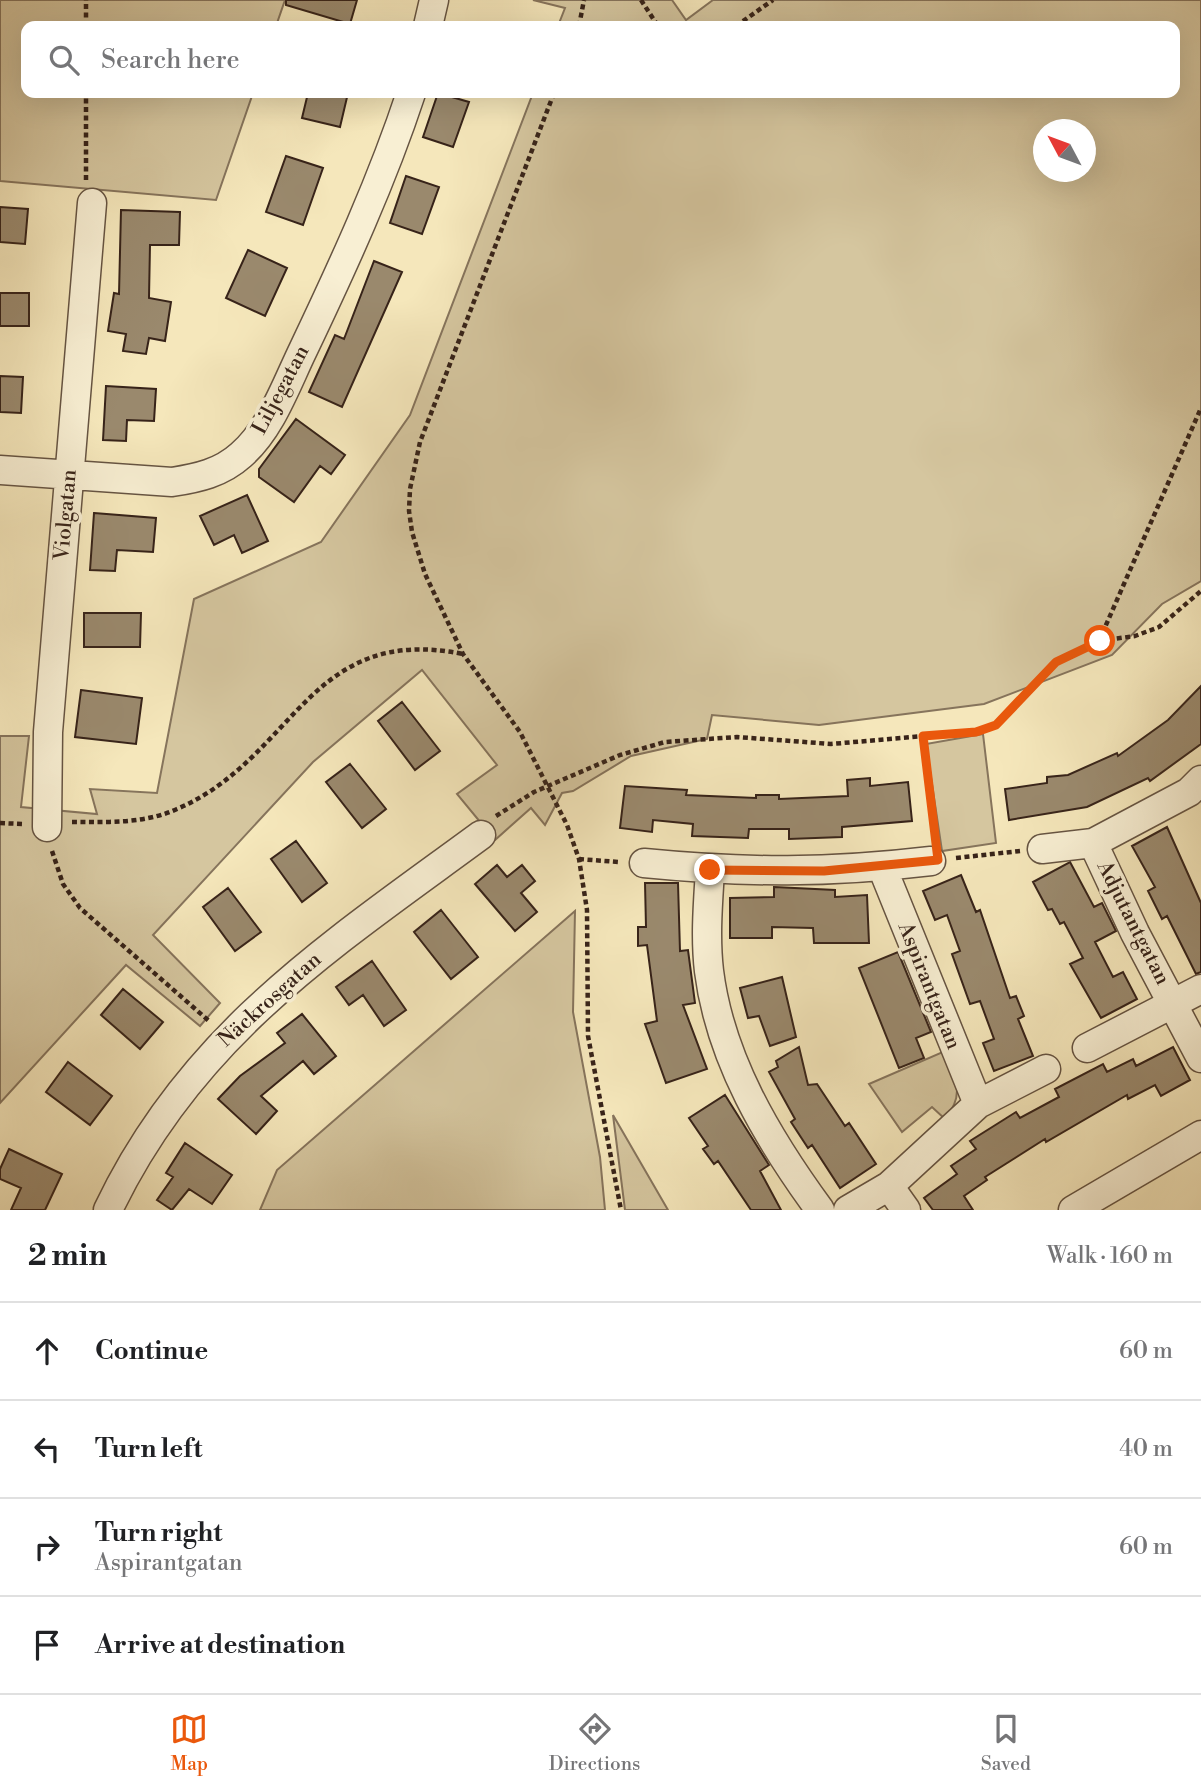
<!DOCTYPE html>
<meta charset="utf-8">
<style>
:root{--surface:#fff;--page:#f6f6f6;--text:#202124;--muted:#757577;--line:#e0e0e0;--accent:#ea580c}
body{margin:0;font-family:"Libre Bodoni",serif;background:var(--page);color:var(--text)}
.compass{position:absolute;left:1033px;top:119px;width:63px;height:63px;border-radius:50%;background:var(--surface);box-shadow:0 7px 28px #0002;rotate:311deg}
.stop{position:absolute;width:21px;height:21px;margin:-16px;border:5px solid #ea580c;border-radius:50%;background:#fff}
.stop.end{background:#ea580c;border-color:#fff;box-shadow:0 2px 7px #0008}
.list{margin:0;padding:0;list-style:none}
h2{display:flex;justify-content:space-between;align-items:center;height:91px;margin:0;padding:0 28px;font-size:30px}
h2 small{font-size:23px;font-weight:400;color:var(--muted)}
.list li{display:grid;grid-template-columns:46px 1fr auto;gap:21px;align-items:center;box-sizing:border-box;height:98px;padding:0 28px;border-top:2px solid var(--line)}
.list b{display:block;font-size:26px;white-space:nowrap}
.list p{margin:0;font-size:23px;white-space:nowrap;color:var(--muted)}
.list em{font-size:23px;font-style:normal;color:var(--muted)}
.icon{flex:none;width:38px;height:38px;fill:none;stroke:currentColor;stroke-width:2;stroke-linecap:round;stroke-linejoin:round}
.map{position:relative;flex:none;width:1201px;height:1210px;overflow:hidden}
.search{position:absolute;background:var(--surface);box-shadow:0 7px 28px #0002;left:21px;right:21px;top:21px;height:77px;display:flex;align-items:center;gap:18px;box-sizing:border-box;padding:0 24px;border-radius:14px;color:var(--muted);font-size:26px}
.sheet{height:483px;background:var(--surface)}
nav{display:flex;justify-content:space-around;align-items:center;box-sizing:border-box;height:98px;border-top:2px solid var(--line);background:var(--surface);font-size:19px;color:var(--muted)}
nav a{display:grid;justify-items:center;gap:4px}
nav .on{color:var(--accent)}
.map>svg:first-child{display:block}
</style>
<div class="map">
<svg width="1201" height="1210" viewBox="0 0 1201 1210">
<rect width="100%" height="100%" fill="#f5e7bb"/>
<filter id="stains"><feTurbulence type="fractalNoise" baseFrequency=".00286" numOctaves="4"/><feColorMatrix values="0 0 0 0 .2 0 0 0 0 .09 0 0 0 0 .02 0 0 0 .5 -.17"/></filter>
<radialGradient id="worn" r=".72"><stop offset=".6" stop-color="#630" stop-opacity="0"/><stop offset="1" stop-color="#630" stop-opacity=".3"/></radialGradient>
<path fill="#d5c69f" stroke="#86745c" stroke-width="2" fill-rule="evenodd" d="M0,0H285L276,26H26V93H253L216,200L0,181Z
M533,0H672L686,20L713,0H1201V581L1162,604L1112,655L984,704L819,725L712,715L707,739L631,756L573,791L562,793L545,825L531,808L495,840L457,794L497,765L422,670L313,762L153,935L220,1003L200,1026L126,965L0,1103V736H29L21,807L97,814L90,789L157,793L194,599L321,542L410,415L533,93H1175V26H558L565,8ZM1044,130H1086V172H1044Z
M983,734L996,843L942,851L926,744Z
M575,911L573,1012L600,1157L605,1210H260L277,1170Z
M945,1051C955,1079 966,1094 945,1119L932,1107L902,1132L869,1084Z
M613,1115L668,1210H625Z"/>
<path fill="#9a896d" stroke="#372319" stroke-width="2" d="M286,0H357L350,24L286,5Z
M308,93H348L340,127L302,118Z
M438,93L469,102L453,147L423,137Z
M286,156L323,168L303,225L266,212Z
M406,176L439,187L422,234L390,223Z
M0,207L28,209L25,244L0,242Z
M121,210L180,212L179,245H150L149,298L171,302L165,341L149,338L146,354L123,351L126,334L108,331L114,293L119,294Z
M248,250L287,268L265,316L226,298Z
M374,261L402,272L342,407L309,392L335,335L344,339Z
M0,293H29V326H0Z
M0,376L23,377L21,413L0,412Z
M106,386L156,389L154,421L127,420L126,441L103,440Z
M296,419L345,455L331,474L320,466L294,502L259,477V469Z
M247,495L268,541L242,553L234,535L214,545L200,516Z
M94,513L156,518L153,552L117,550L115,571L90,570Z
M84,613H141L140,647H84Z
M1201,686V744L1150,781L1148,778L1087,807L1009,820L1005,789L1047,783V777L1068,775L1117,753L1118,756L1168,720Z
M81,690L142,698L136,744L75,737Z
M402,702L440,751L415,770L378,721Z
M350,764L386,809L362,828L326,782Z
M870,778V786L908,782L912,821L842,827V837L789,839V829H749L748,838L692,836L693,824L653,820L652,832L620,828L625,786L687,790L686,795L756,798V795H779V799L848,796L847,780Z
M1167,827L1201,903V972L1196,974L1167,916L1162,919L1148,891L1155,887L1132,846Z
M296,841L327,883L302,902L271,859Z
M1070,862L1094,907L1102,903L1116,931L1095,942L1113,977L1123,972L1137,999L1101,1018L1070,964L1083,958L1064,922L1060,924L1052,909L1048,910L1033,882Z
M497,865L507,877L522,865L535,881L521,893L537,912L515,931L475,884Z
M961,875L976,912L980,910L1010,998L1016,996L1024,1016L1018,1019L1033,1056L994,1071L983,1043L994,1039L980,1001L970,1004L952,954L960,951L947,915L935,920L923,891Z
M645,883H678L680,951L688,950L695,1003L683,1005L707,1069L666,1083L645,1024L657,1021L647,945L638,946V927H646Z
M774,887L835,890V897L867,895L869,943H814L813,928L772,927V938H730V898L774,897Z
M228,888L261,932L235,951L203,907Z
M441,910L478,957L451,979L414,932Z
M898,952L931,1032L916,1038L924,1058L899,1068L859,968Z
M372,961L406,1010L384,1026L363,995L349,1005L336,987Z
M782,977L796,1037L770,1046L759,1016L748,1018L740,988Z
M123,989L163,1022L140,1049L101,1015Z
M302,1014L336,1056L314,1074L303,1061L261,1096L277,1111L256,1134L218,1099L240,1076L285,1043L277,1033Z
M799,1047L808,1085L817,1084L845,1126L849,1123L876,1164L840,1188L812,1145L808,1148L791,1122L795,1119L769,1072L778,1067L776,1061Z
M1173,1047L1190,1080L1161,1096L1155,1085L1128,1099L1127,1095L1046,1142L1045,1139L985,1177L987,1180L964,1196L973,1210H933L924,1198L957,1174L951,1166L976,1149L970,1141L1016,1112L1020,1118L1059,1097L1055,1089L1103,1064L1107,1072L1133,1059L1136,1066Z
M68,1062L112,1096L90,1125L46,1092Z
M725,1095L769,1165L760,1171L781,1210H751L718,1161L714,1164L703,1149L708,1146L689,1118Z
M185,1143L232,1175L212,1204L189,1189L172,1210L157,1200L173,1177L166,1173Z
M9,1149L62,1174L45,1210H11L21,1188L0,1179V1169Z"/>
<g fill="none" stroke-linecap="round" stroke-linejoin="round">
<g stroke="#665442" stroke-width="31">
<path id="street" d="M428,26L434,0
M0,470L172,482C198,478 221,473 241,455C271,429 286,385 303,350C343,266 382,181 411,93
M47,827L48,732L92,203
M1093,843L1135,933L1201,1058
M1042,849L1093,843L1189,792L1201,780
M644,863C745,873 830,873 931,861
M882,867L978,1104
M710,870C708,903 705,937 709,971C720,1059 768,1139 820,1210
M1087,1048L1201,989
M889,1186L906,1210
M108,1210C191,1035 330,946 481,835
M848,1210L889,1186L978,1104L1046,1069
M1073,1210L1201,1135"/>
</g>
<path stroke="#372319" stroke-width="4.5" stroke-dasharray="5 3.5" stroke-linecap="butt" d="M641,0L658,26
M86,26V0
M579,26L584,0
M736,26L773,0
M554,93L420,442L410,489L409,511L412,532L425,574L463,654L520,732L567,825L579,859L587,910L588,1036L621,1210
M86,180V93
M1099,641L1201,408
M923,736L936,839
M496,816L534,792L620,755L665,742L737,737L831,744L983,731L996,725L1056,662L1099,641L1135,636L1159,627L1201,591
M72,822C107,822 144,824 177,809C296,758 308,623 463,654
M0,823L22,824
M52,851L63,884L80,908L209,1021
M956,858L1020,851
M579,859L619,862"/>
<use href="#street" stroke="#f8efd3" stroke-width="28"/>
</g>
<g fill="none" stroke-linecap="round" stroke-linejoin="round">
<path stroke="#ea580c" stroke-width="9" d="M710,870L824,871L938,860L923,736L976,732L996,725L1056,662L1100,641"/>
</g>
<g text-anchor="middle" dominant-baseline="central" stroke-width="7" stroke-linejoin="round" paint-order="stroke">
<g font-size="21" fill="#372319" stroke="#f8efd3">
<text transform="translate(281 390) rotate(-62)">Liljegatan</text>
<text transform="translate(66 515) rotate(-85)">Violgatan</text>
<text transform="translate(1133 923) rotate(63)">Adjutantgatan</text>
<text transform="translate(929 986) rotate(68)">Aspirantgatan</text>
<text transform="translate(270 1000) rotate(-42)">Näckrosgatan</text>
</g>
</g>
<rect width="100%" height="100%" filter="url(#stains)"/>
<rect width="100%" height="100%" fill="url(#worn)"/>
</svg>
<svg class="compass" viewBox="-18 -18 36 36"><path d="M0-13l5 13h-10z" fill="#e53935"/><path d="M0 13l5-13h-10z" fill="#757577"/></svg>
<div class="stop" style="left:1100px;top:641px"></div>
<div class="stop end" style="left:710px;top:870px"></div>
<div class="search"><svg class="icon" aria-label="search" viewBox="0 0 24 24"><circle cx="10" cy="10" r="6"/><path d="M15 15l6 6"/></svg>Search here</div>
</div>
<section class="sheet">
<h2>2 min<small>Walk · 160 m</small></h2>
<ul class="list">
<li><svg class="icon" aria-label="ahead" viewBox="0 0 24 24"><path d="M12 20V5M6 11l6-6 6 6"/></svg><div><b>Continue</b></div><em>60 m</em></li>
<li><svg class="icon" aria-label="left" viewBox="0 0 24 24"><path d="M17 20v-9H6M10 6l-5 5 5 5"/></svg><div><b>Turn left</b></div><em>40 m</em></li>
<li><svg class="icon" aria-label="right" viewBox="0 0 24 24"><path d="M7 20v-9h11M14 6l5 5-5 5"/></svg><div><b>Turn right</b><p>Aspirantgatan</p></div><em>60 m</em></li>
<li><svg class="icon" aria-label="arrive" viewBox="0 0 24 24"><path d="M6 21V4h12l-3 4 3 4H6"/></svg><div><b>Arrive at destination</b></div></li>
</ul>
</section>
<nav>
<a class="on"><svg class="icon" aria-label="map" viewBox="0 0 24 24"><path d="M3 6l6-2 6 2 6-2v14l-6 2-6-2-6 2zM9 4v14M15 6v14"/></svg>Map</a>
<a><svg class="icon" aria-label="directions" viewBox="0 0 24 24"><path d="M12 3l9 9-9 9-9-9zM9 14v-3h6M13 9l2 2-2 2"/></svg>Directions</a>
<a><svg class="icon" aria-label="saved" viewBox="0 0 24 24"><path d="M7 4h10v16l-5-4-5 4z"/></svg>Saved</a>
</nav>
